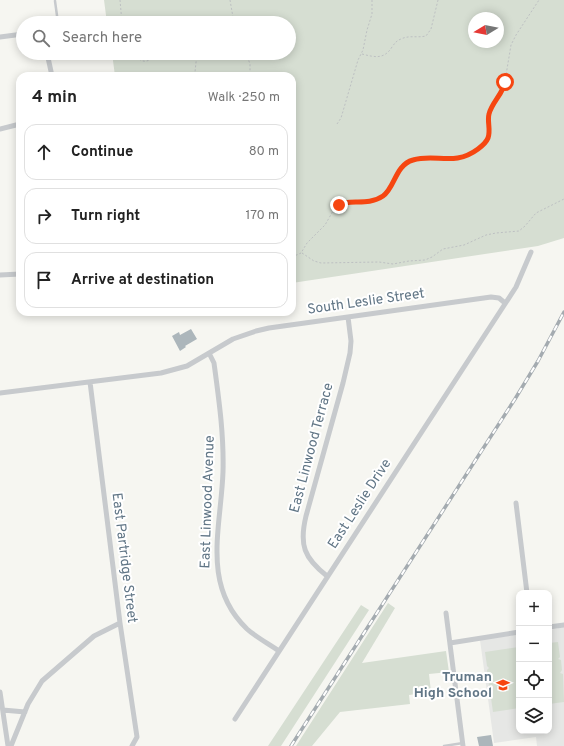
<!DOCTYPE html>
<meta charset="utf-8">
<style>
:root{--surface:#fff;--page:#f2f2f2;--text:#222;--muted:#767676;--line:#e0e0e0}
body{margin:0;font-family:Overpass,sans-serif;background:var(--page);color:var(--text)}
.controls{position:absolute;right:12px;bottom:12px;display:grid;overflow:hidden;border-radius:8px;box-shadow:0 2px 10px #0003}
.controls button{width:36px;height:36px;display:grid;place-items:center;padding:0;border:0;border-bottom:1px solid var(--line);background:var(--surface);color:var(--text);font:20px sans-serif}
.compass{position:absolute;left:468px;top:12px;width:36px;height:36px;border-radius:50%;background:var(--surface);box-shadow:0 2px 10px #0003;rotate:260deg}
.stop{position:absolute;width:12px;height:12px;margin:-9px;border:3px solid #f64611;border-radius:50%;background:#fff}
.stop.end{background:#f64611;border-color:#fff;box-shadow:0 1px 4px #0008}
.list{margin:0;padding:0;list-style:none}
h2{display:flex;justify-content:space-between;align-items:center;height:52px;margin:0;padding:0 16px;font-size:17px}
h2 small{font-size:13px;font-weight:400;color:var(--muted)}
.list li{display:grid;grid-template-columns:26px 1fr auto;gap:12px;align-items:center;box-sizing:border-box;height:56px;margin:0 8px 8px;padding:0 8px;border:1px solid var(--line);border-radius:12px}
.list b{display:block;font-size:15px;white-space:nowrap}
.list em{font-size:13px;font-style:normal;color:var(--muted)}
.icon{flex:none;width:22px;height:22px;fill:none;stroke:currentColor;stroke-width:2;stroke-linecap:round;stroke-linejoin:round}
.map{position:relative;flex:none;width:564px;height:746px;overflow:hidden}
.search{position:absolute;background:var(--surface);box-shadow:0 2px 10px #0003;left:16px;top:16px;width:280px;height:44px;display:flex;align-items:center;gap:10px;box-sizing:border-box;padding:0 14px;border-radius:22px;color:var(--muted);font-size:15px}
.panel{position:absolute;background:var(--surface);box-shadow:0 2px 10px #0003;left:16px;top:72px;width:280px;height:244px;border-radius:12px}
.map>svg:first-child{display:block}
</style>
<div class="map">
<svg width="564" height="746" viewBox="0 0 564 746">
<rect width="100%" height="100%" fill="#f6f6f1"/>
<path fill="#e6e7e5" d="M564,627V746H537L536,737L494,743L480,640L519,634V731H549V630Z"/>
<path fill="#d6ded2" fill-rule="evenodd" d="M104,0H564V238L538,246L292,283V76H115L112,53H289V23H107ZM474,18H498V42H474Z
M388,603L395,608L362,663L446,651L449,672L429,674L431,692L409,695L410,704L340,712L312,746H296Z
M361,605L369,610L281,746H268Z
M558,642L560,657L558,659L561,660L562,670L560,673L563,674L564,702L549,704V643Z
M519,647V708L493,712L491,698L493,696L490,694L489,684L491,681L488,679L487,670L489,668L487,666L485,652Z"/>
<path fill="#acb6bb" d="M191,329L197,339L185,346L186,347L180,351L172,336L179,332L180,335Z
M491,735L493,746H479L477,737Z"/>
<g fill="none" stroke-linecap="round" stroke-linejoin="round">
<path stroke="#bdc0c2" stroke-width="1" stroke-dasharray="2 2" stroke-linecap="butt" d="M120,0L122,23
M230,0L234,23
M134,53C144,67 148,60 159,55C164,53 170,54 175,53
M246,53L250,64V76
M362,54C374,57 384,60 392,47C395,43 396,41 401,39C409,35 417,38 426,36L431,29L438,0
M185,76L192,75L195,72L197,53
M337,124L341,118L358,60L363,50L367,30L372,14V0
M302,253L314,261L321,263L379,262L393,264L409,261L425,260L432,257L443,249L464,245L486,235L496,233L519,231L525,226L536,213L564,199
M292,257L301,253L307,243L325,225L333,211L341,204L345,202H370L384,195L389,190L396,175L408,162L418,159H447L460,158L470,155L484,145L488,136V119L490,112L504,87L511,45L516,35L539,0"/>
<path stroke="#c7cacd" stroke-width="2.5" d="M55,1L58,23
M444,746L463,743"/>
<path stroke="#c7cacd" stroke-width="5" d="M0,37L23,34
M47,53L52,76
M0,129L20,124
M0,275L20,274
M209,353L214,363C219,400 224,435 223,472C221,528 201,585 247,629C256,637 269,644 279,651
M90,382L120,623L137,737L132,746
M0,393L161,373L187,366L233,339L256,331L269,328L491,297L499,298L505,303
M516,503L527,593
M327,576C304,558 299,545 306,516L343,383L350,353L351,341L348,317
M446,613L463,746
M549,627L564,625
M450,643L519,632
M0,692L8,746
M3,710L25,712
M235,719L516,287L531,252
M11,746L28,704L42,681L94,636L120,623"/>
<g stroke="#a4abb0" stroke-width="3.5">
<path id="rail" d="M291,746L515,399L538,361L564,312"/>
</g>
<use href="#rail" stroke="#fff" stroke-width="2" stroke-dasharray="6" stroke-linecap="butt"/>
</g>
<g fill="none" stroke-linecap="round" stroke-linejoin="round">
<path stroke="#f64611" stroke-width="5" d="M339,205C350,198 367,207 383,196C395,188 395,165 413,160C436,153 454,167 478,149C482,146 486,143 488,138C491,130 487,122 489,114C492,102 503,94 505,82"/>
</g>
<defs>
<g id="school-bare" transform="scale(1.08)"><path d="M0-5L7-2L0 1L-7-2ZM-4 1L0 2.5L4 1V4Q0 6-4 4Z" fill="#f64611" stroke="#fff" stroke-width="2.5" paint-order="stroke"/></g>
</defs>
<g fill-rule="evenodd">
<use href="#school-bare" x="503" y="685"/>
</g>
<g text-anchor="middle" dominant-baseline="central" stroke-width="4" stroke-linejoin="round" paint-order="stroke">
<g font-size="14" fill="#617686" stroke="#fff">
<text transform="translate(366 302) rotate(-8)">South Leslie Street</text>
<text transform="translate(312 448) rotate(-75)">East Linwood Terrace</text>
<text transform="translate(208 502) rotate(-88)">East Linwood Avenue</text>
<text transform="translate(360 504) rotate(-57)">East Leslie Drive</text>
<text transform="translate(124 558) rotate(83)">East Partridge Street</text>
</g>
<g font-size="14" font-weight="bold" fill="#617686" stroke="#fff" text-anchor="end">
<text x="492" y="677">Truman<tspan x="492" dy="16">High School</tspan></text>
</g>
</g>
</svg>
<div class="controls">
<button>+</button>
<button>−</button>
<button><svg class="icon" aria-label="locate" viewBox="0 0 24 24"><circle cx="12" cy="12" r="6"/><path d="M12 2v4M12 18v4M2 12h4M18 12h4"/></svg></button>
<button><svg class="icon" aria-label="layers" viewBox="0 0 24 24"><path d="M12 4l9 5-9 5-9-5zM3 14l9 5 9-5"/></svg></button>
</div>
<svg class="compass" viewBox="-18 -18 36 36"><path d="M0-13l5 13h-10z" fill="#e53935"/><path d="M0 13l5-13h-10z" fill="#767676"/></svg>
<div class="stop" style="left:505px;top:82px"></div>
<div class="stop end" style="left:339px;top:205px"></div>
<div class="search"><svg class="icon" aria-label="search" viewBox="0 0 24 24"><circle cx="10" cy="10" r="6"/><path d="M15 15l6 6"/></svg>Search here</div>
<section class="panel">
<h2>4 min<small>Walk · 250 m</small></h2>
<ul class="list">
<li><svg class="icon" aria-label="ahead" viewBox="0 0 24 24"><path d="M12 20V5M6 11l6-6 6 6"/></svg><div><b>Continue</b></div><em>80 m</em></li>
<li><svg class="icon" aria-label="right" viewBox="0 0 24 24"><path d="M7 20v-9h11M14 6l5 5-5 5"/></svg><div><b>Turn right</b></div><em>170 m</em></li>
<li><svg class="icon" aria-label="arrive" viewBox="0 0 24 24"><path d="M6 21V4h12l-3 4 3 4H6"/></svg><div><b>Arrive at destination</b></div></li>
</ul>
</section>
</div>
